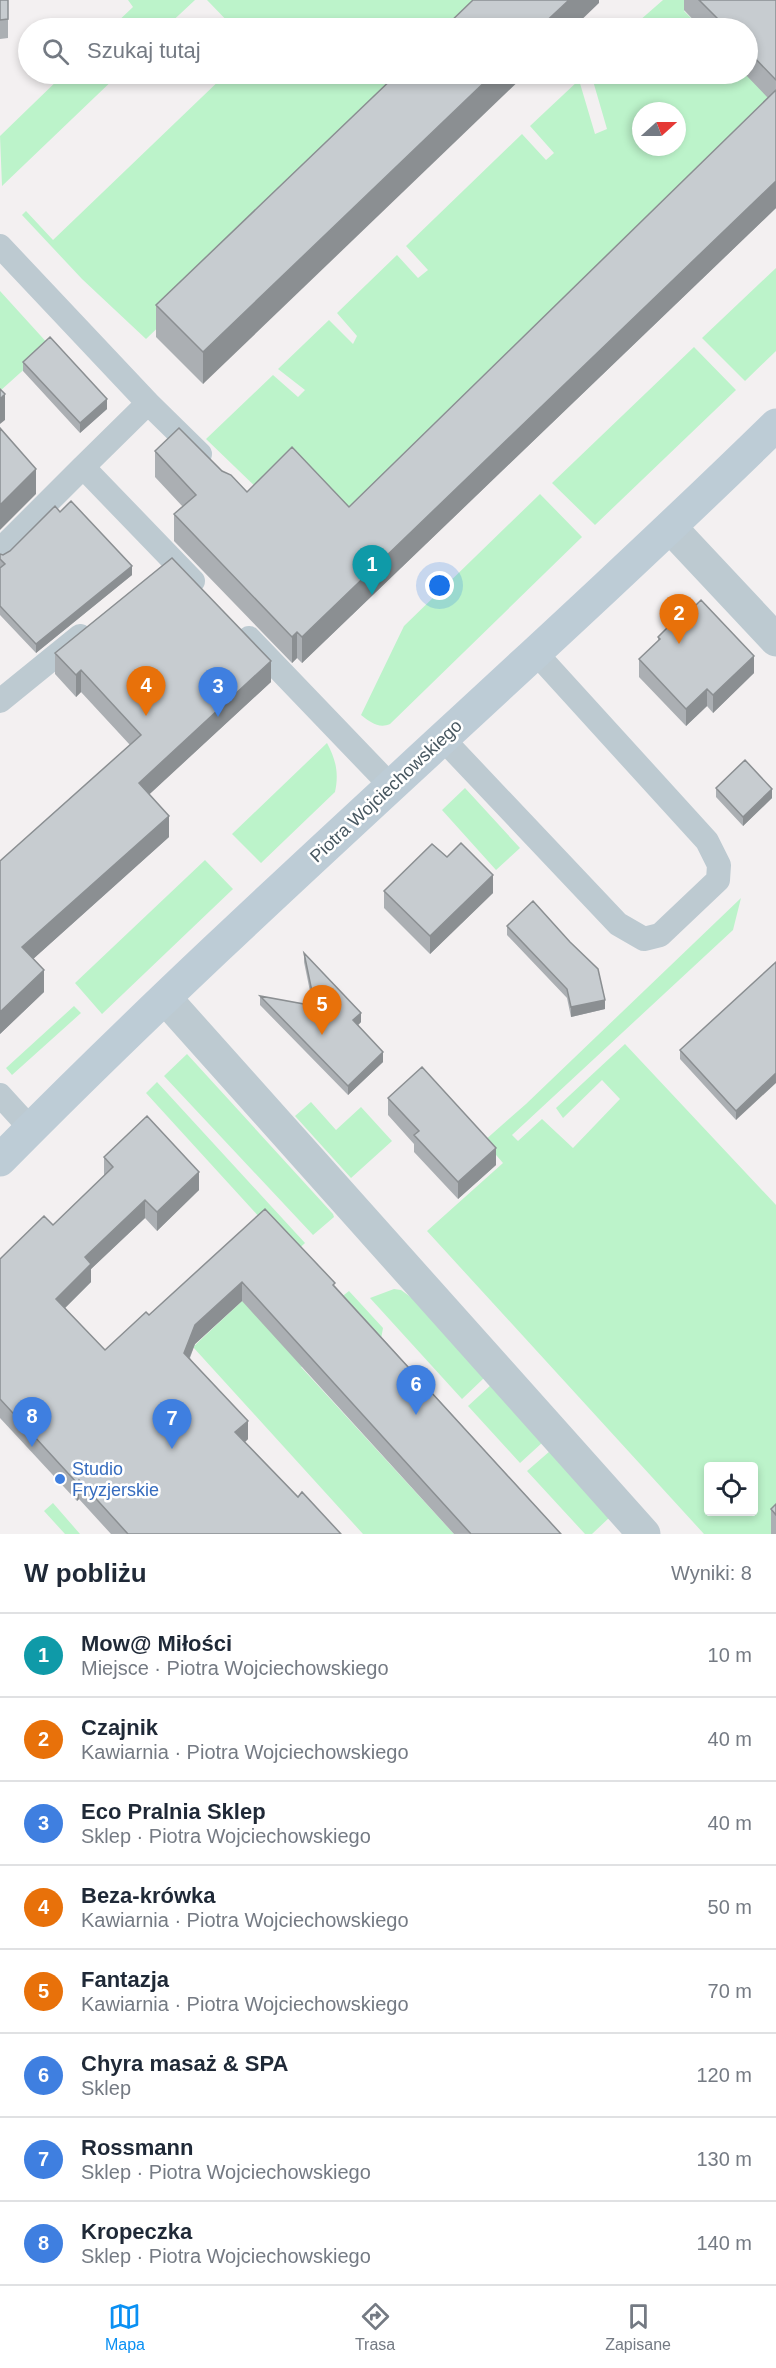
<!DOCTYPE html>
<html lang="pl">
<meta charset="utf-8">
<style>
:root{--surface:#fff;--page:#f6f6f7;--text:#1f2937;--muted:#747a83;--line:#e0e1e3;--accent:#0a90f3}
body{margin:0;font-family:Arial,sans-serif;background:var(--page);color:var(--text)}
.controls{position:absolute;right:18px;bottom:18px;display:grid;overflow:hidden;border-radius:6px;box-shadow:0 3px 9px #0003}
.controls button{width:54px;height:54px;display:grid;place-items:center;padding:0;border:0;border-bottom:2px solid var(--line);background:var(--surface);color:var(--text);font:30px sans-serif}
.compass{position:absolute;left:632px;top:102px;width:54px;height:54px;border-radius:50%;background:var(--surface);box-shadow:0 3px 9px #0003;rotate:69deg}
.you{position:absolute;left:440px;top:586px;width:21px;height:21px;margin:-15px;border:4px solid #fff;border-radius:50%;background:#1a73e8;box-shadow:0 0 0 9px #1a73e833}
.badge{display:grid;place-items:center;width:39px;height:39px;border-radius:50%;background:var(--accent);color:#fff;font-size:20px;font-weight:700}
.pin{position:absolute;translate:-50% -50px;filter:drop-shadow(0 2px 3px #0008)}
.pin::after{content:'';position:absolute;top:32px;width:21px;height:18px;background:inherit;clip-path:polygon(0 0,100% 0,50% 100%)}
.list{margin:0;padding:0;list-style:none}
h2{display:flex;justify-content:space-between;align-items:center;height:78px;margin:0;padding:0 24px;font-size:26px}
h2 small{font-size:20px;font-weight:400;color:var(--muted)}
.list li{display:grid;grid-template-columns:39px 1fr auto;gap:18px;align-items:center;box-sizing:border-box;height:84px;padding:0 24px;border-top:2px solid var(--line)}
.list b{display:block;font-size:22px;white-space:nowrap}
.list p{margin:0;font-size:20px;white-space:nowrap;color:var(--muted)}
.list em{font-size:20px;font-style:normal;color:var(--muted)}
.icon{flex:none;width:33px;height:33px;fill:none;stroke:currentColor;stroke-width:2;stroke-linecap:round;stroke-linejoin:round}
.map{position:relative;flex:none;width:776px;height:1534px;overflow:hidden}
.search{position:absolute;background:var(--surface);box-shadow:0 3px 9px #0003;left:18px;right:18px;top:18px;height:66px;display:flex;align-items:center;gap:15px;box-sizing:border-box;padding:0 21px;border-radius:33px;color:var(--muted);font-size:22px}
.sheet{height:750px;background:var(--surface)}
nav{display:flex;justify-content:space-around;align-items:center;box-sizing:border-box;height:84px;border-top:2px solid var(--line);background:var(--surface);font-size:16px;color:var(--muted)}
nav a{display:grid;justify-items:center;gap:3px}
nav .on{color:var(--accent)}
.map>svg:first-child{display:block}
</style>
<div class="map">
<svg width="776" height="1534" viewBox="0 0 776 1534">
<rect width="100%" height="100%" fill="#f3f0f1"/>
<path fill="#bcf3ca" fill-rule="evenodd" d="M128,0H195L165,28H111L133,7Z
M207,0H498L468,28H234Z
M663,0H696L684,11L701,28H631Z
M776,42V110L362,514L267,498L206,439L273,375L298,397L305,390L278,369L329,320L353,344L357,336L337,313L397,255L418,278L428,270L406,246L522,134L546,160L554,153L530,126L579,80L595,134L607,129L591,74H748ZM641,111H677V147H641Z
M64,74H119L2,186L0,136Z
M226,74H422L146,339L82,279L22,215L26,211L53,240Z
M776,268V351L745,381L702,338Z
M0,291L50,346L0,391Z
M694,347L736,390L595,525L552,483Z
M540,494L582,537L390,724C379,729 370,722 361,715L404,626Z
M327,743C336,760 339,773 335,792L261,863L232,834Z
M465,788L520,848L496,870L442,810Z
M205,860L233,889L102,1014L75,983Z
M741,898L733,930L512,1135L518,1141L542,1119L573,1148L620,1099L602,1080L563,1118L556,1108L625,1044L776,1205V1529L771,1534H704L427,1231L503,1163L484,1141L526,1104ZM708,1466H754V1512H708Z
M74,1006L81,1013L12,1075L6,1068Z
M187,1054L333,1214L334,1217L313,1235L164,1076Z
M157,1082L305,1243L293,1254L146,1093Z
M311,1102L336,1130L361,1107L392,1141L351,1178L295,1116Z
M394,1289L401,1290L412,1298L484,1378L462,1399L370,1298Z
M349,1291L383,1328L381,1339L301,1367L454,1534H363L193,1347L242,1301L335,1302Z
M491,1385L543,1442L520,1463L468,1406Z
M550,1451L611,1516L592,1534H585L527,1471Z
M53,1503L80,1534H65L44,1511Z"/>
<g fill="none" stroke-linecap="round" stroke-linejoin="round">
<path stroke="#bdcad1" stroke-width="24" d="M0,246L148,403L83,467L193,581
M148,403L200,454
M0,550L83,467
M249,638L391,786
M0,701L80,636
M442,738L618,924L644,939L660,935L718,880L719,865L707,841L535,652
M0,1095L31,1129"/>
<path stroke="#bdcad1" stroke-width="33" d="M671,528L776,640
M165,998L644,1534"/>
<path stroke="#bdccd6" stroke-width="33" d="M0,1160C250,906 521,674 776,425"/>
</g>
<path fill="#abafb3" d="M0,0H8V38L0,39Z
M684,0H776V208L302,663L297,658L292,663L174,541V514L183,507L155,477V451L222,471L247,492L349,507L768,98L745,74H747V28H701L684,10Z
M397,74L203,384L156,337V305Z
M23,362L107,409L80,433L23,371Z
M60,512L132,575L36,653L0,615V554L3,555L10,551Z
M658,637L754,673L713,713L707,706L686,726L639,677V659L658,642Z
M55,653L271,682L149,794L169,837L33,959L44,992L0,1034V861L130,745L81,692L76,697L55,674Z
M716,788L772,798L743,826L716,797Z
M447,857L493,893L430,954L384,908V891Z
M507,926L605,1009L571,1017L567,998L507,935Z
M304,953L361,1022L358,1025L383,1062L348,1095L260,1005V996L313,1006L304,962Z
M776,962L736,1120L680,1059V1050Z
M388,1098L496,1165L458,1199L414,1152V1144L388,1115Z
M104,1157L199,1190L157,1231L145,1218L91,1269V1282L65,1308L105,1350L149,1315L265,1209L561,1534H454L242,1301L195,1344L190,1358L248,1439L245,1442L298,1497L341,1534H111L79,1499L77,1501L0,1418V1259L53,1225L104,1176Z
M776,1504V1534H771V1509Z"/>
<path fill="#8b8f92" d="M569,0H599V3L573,28H539Z
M493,74H526L203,384V352Z
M776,181V208L302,663V637Z
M5,394V420L0,424V399Z
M107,399V409L80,433V423Z
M36,469V494L0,530V505Z
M132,566V575L36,653V644Z
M297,632V658L292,663V637Z
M754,656V673L713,713V695Z
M271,661V682L139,804V783Z
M81,670V692L76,697V675Z
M707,689V706L686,726V709Z
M772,789V798L743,826V817Z
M169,816V837L22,969V947Z
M493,875V893L430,954V936Z
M44,970V992L0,1034V1012Z
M605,1000V1009L571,1017V1007Z
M361,1013V1022L353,1030V1020Z
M383,1052V1062L348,1095V1086Z
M776,1073V1083L736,1120V1111Z
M496,1148V1165L458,1199V1182Z
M199,1172V1190L157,1231V1212Z
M145,1200V1218L91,1269V1282L56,1317V1299L85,1257Z
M242,1282V1301L195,1344L184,1371V1353L195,1325Z
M248,1421V1439L235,1451V1432Z
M79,1480V1499L77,1501V1483Z"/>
<path fill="#c7ccd0" stroke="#8b8f92" stroke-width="1.5" d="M0,0H8V19L0,20Z
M473,0H569L539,28H444Z
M699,0H776V80L747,50V28H727Z
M397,74H493L203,352L156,305Z
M776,90V181L302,637L297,632L292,637L174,514L196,495L155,451L179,428L222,471L231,475L247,492L292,447L349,507Z
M50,337L107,399L80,423L23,362Z
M0,389L5,394L0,399Z
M0,428L36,469L0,505Z
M71,501L132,566L36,644L0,606V568L5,564L0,559V554L3,555L10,551L55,506L60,512Z
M172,558L271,661L139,783L169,816L22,947L44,970L0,1012V861L141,735L81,670L76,675L55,653Z
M701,600L754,656L713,695L707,689L686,709L639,659L660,639L658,637L685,610L688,613Z
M745,760L772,789L743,817L716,788Z
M461,843L493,875L430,936L384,891L432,844L447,857Z
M533,901L570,942L598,969L605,1000L571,1007L567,989L507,926Z
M304,953L361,1013L353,1020L383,1052L348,1086L260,996L315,1006Z
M776,962V1073L736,1111L680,1050Z
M422,1067L496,1148L458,1182L414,1135L419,1131L388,1098Z
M147,1116L199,1172L157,1212L145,1200L85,1257L91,1264L56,1299L105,1350L146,1312L149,1315L265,1209L335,1283L333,1285L561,1534H471L242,1282L195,1325L184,1353L248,1421L235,1432L298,1497L302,1492L341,1534H128L79,1480L77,1483L0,1399V1259L44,1216L53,1225L113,1167L104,1157Z
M776,1504V1515L771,1509Z"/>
<circle fill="#3f7fe0" stroke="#fff" stroke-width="2" cx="60" cy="1479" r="6"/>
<g text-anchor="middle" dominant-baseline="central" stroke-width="5" stroke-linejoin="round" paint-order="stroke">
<g font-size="18" fill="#475760" stroke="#fff">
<text transform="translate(386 791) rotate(-43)">Piotra Wojciechowskiego</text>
</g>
<g font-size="18" fill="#366cbe" stroke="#fff" text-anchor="start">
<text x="72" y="1469">Studio<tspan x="72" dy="21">Fryzjerskie</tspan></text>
</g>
</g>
</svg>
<div class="controls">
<button><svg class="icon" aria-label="locate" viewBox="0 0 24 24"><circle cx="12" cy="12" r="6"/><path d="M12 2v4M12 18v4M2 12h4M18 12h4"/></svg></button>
</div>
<svg class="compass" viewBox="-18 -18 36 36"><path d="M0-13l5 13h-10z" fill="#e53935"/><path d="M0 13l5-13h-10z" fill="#747a83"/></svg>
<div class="you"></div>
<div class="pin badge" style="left:372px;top:595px;background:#0f9aa8">1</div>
<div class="pin badge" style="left:679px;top:644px;background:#e8710a">2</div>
<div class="pin badge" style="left:218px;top:717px;background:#3f7fe0">3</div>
<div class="pin badge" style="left:146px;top:716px;background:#e8710a">4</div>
<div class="pin badge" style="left:322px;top:1035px;background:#e8710a">5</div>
<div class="pin badge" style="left:416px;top:1415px;background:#3f7fe0">6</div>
<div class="pin badge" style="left:172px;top:1449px;background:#3f7fe0">7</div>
<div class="pin badge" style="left:32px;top:1447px;background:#3f7fe0">8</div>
<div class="search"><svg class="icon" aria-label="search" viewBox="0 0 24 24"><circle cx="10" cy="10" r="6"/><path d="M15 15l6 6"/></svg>Szukaj tutaj</div>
</div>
<section class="sheet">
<h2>W pobliżu<small>Wyniki: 8</small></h2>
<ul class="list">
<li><span class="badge" style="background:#0f9aa8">1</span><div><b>Mow@ Miłości</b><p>Miejsce · Piotra Wojciechowskiego</p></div><em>10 m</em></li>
<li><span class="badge" style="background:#e8710a">2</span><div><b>Czajnik</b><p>Kawiarnia · Piotra Wojciechowskiego</p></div><em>40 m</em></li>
<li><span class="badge" style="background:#3f7fe0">3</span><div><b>Eco Pralnia Sklep</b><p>Sklep · Piotra Wojciechowskiego</p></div><em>40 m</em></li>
<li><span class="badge" style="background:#e8710a">4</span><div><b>Beza-krówka</b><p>Kawiarnia · Piotra Wojciechowskiego</p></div><em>50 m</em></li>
<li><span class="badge" style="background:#e8710a">5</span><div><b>Fantazja</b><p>Kawiarnia · Piotra Wojciechowskiego</p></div><em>70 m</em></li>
<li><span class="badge" style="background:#3f7fe0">6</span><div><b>Chyra masaż &amp; SPA</b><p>Sklep</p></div><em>120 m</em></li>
<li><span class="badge" style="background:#3f7fe0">7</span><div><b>Rossmann</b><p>Sklep · Piotra Wojciechowskiego</p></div><em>130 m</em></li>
<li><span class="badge" style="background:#3f7fe0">8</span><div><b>Kropeczka</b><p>Sklep · Piotra Wojciechowskiego</p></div><em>140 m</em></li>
</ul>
</section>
<nav>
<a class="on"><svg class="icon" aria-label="map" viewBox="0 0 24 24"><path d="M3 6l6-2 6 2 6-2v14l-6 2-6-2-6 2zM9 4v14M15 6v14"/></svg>Mapa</a>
<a><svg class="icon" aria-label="directions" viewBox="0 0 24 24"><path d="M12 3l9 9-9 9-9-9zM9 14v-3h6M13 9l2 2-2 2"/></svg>Trasa</a>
<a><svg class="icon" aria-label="saved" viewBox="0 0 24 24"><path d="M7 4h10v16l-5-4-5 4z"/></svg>Zapisane</a>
</nav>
